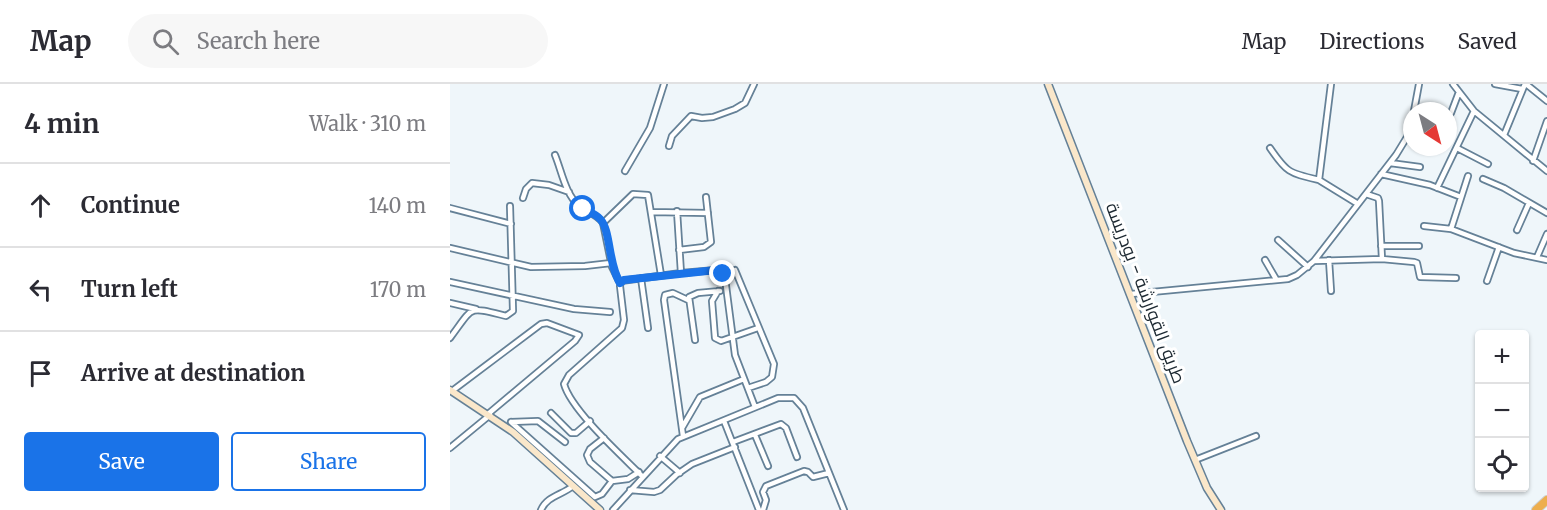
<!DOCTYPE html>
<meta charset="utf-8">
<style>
:root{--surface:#fff;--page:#f7f7f7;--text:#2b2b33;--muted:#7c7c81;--line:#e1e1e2;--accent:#1a73e8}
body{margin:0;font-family:Merriweather,Cairo,serif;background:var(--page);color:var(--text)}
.controls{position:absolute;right:18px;bottom:18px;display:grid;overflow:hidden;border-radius:6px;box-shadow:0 2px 4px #0004}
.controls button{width:54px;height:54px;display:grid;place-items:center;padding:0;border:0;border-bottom:2px solid var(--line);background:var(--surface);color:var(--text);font:30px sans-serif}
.compass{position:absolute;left:953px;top:18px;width:54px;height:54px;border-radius:50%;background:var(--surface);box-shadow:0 2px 4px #0004;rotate:144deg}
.stop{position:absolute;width:18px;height:18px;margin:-14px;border:4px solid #1a73e8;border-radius:50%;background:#fff}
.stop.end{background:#1a73e8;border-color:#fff;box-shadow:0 2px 6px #0008}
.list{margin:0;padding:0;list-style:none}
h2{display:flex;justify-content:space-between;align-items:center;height:78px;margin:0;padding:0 24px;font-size:26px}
h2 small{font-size:20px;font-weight:400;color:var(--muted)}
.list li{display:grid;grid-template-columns:39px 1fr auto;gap:18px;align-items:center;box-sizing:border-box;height:84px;padding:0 24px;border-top:2px solid var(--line)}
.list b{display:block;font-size:22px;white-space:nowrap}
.list em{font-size:20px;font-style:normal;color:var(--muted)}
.actions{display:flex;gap:12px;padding:18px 24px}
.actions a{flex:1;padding:14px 0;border:2px solid var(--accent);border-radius:6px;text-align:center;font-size:21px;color:var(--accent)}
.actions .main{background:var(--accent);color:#fff}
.icon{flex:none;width:33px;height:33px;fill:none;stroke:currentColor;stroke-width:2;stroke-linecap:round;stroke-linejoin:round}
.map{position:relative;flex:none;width:1097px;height:426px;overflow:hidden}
header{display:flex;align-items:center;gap:36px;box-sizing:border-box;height:84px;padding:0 30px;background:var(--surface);border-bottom:2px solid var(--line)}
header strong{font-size:28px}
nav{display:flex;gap:33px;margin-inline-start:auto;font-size:21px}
.search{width:420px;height:54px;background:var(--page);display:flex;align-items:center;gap:15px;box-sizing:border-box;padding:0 21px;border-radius:33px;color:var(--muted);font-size:22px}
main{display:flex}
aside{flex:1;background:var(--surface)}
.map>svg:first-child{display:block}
</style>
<header>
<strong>Map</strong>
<div class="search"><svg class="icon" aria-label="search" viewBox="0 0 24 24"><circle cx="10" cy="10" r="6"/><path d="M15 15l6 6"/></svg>Search here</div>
<nav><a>Map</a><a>Directions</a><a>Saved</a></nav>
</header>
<main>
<aside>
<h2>4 min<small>Walk · 310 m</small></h2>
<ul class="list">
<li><svg class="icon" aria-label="ahead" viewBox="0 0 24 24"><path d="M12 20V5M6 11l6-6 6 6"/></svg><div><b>Continue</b></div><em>140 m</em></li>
<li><svg class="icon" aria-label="left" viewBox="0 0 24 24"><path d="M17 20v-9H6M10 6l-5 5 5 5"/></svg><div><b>Turn left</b></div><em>170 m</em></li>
<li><svg class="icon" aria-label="arrive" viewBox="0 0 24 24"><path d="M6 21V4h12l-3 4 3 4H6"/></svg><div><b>Arrive at destination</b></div></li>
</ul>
<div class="actions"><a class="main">Save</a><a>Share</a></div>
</aside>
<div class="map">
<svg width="1097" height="426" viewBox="0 0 1097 426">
<rect width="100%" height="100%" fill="#eff6fa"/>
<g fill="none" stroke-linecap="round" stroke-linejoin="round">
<g stroke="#658197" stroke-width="8">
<path id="street" d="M881,0L869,96L908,120
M1003,0L1024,27L1097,87
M1045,0L1072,5
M1076,0L1097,17
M964,27L969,0
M1001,29L1009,8
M1054,51L1075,0
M219,62L222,52L241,32L252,34L263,33L285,25L295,19L304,0
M820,64C837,89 839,89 869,96
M1007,64L1038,80
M105,71C112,88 115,110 130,123C138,129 147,130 153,139L162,183L170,199
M1083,77L1097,37
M940,79L970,83
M175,87L200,44L214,0
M931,90L980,101L1011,113
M1033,95L1054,104L1097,129
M987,104L1024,27
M916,110L928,114L929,117L932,175
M73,114L76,105L82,99L99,101L119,108
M0,124L61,140
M227,127L231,189
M201,128L258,129
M153,139L183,110L198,111L211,191
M974,142L1001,145L1064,169L1097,176
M1001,145L1018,92
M1067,146L1079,119
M828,156L858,183
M931,162H969
M0,164L81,183L135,182L161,179
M229,166L254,163L261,158L256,113
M1087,173L1097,150
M815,176L826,195
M879,176L881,207
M864,177L932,175L964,178L967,179L970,193L1006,194
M285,186L324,280L322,293L316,298L298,304
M191,194L198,244
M1037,197L1049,163
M0,198L124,225L160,228
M268,207L262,217L265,254L271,257L308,244
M681,210L838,195L847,191L864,177L946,71L957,53L962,38
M0,219L26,225
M0,254C24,222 17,222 56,232L63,227L60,122
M245,256L239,213L248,209L270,207
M2,307L91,240L97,239L129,251L125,257L38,330
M101,329L121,349H126L140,337
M274,337L309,426
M61,338L145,413L152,410L162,397L178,395L189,388
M61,338L88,337L115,358
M232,344L250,313L294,295
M305,351L318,382
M233,352L214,216L215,211L223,209L238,216
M154,354L140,365L137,371L140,378L162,397
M283,358L331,340L336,344L347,373
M0,364L40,331
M210,372L230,389
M745,376L806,352
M192,392C172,372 121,326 114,300L119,291L172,244L174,236L170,202L171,197L231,189L266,186L271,188L275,194L285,271L305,323
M180,406L204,408L210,406L226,391L242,380L285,363
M91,426C97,412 112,411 123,402
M163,426L228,355L328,314H344L353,324L394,426
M313,426L316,416L313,408L316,402L354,387L358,388L363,393L379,389"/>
</g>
<g stroke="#658197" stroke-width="9">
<path id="secondary" d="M598,0L737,357L757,404L771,426
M0,306L63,348L150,426"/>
</g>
<g stroke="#cdd0d2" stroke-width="10">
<path id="highway" d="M1086,426L1097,416"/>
</g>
<use href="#street" stroke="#fff" stroke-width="4.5"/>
<use href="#secondary" stroke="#fae7ca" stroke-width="6"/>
<use href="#highway" stroke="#edae4e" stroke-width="8"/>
</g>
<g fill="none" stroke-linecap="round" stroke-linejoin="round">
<path stroke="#1a73e8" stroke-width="8" d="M133,125C139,128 146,130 150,135C161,146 158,180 170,199L174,196L266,186L273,190"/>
</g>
<g text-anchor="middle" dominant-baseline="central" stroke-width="6" stroke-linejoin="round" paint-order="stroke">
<g font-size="18" fill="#1c2831" stroke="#fff">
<text transform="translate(696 209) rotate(69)">طريق القوارشة - بودريسة</text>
</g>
</g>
</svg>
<div class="controls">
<button>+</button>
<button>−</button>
<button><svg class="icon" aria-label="locate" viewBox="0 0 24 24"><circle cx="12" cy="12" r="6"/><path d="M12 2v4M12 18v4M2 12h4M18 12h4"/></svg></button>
</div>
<svg class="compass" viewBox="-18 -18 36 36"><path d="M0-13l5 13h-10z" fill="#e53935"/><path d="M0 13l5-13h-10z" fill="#7c7c81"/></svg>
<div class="stop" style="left:133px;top:125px"></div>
<div class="stop end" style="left:273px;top:190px"></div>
</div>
</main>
